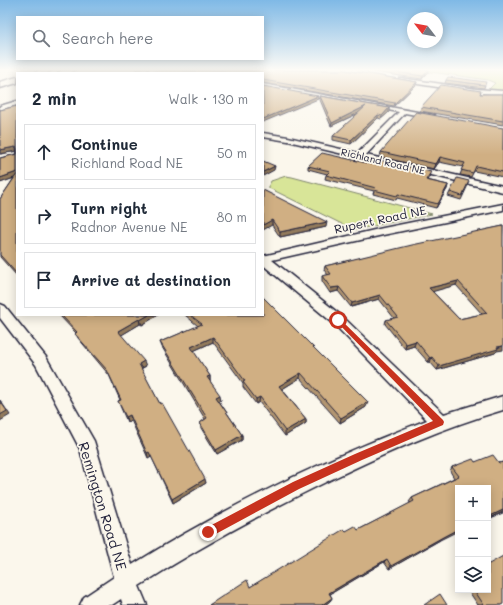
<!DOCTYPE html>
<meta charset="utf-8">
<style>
:root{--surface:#fff;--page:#f2f2f3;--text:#1f2937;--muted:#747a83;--line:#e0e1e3}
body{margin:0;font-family:Mali,sans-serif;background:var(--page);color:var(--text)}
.controls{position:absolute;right:12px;bottom:12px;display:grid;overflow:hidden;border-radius:0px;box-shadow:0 2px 10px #0003}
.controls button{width:36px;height:36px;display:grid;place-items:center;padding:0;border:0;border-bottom:1px solid var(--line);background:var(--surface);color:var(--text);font:20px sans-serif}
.compass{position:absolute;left:407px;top:12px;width:36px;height:36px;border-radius:50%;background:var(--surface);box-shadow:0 2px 10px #0003;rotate:301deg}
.stop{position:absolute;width:12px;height:12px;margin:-9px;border:3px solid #c8321e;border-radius:50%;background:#fff}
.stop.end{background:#c8321e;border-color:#fff;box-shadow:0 1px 4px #0008}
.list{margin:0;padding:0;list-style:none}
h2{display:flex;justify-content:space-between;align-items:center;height:52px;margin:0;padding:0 16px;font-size:17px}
h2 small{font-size:13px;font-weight:400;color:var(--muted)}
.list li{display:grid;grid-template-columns:26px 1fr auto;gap:12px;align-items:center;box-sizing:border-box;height:56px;margin:0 8px 8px;padding:0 8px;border:1px solid var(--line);border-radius:0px}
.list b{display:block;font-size:15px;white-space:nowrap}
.list p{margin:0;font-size:13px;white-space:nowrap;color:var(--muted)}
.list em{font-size:13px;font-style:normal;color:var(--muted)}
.icon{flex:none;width:22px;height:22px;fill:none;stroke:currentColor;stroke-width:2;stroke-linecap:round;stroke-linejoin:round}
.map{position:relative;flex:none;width:503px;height:605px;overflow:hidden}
.search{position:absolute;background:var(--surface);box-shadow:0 2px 10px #0003;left:16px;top:16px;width:248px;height:44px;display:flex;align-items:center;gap:10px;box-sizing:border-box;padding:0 14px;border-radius:0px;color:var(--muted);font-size:15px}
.panel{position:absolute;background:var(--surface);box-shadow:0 2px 10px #0003;left:16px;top:72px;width:248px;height:244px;border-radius:0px}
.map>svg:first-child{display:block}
</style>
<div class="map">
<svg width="503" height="605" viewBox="0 0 503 605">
<rect width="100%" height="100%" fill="#fbf7ec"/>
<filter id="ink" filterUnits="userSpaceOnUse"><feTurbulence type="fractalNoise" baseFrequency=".025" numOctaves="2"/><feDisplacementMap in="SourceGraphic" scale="8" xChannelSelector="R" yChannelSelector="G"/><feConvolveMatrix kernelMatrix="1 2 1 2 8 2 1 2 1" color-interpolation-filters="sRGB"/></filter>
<g filter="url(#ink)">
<path fill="#d8e598" stroke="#7d846a" d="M417,70H503V93L486,92L495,83L488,80Z
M286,176L292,177L432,214L354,230L269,188V185L271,181Z"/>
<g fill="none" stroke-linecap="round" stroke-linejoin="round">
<g stroke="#22223b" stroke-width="3">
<path id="minor" d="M139,70H148L141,73H132Z
M400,78L477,89L503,91V95L477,93L398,81L397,80Z
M263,84L434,115V117L432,118L405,113L366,155L503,186V192L288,141L263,137V133L288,137L358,153L399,112L263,88Z
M17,101V105L0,110V106Z
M503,204V210L383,235L272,260L343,317L444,414L503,396V410C444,427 388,452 332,479C266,511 201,546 139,586L147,605H123L121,599L112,605H80L84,597L114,577L80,449L36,365L0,318V304L5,306L46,357L94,441L132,565C225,507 325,459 427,420L333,323L263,265V256L383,228Z"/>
</g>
<g stroke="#22223b" stroke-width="3">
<path id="trunk" d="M39,70H52L47,73H35Z
M62,70H75L70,73H58Z
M17,77V83L0,88V82Z"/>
</g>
<use href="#minor" fill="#fbf7ec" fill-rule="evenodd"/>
<use href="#trunk" fill="#fbf7ec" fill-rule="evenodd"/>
</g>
<path fill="#b39671" stroke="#22223b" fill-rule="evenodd" d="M192,70H345L417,82L416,85L394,106L263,83V73L184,71H196Z
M359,70H429L428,73L422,79Z
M446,80L485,85L484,88L445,83Z
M480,94H503V125L420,111L421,107Z
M320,96L389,108V112L381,119L378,118L351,144L333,140V136L359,113L331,126L320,100Z
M17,106V276L0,257V199L14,178L0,183V158L17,154V151L0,154V110Z
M503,128V177L474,171L471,177L460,175L463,167L439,162L434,169L380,157L381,152Z
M371,164L430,176L427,180L448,185L447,189L436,208L397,198L396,200L373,194L374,191L325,179L326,175L327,174L308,169V166Z
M468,185L461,200L448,196L450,192Z
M263,190L326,227L280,237L272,225Z
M503,226L497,351L495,353L437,370L430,362H428L414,346L405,349L385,324L386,320L394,318L379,299L351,307L338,291L330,293L322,281V276L328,275L324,270L325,266ZM456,285L482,314L459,319L432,291Z
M59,315H158L142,325L140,324L121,335L146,366L141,369L160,404L206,483L173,503L151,456L148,458L131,420L127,422L118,401L120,400L109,375L78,338L76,333Z
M185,315H263L366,407L340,423L300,378L282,389L306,419V423L285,436L259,402L256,404L243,387V383L213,342L193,351L210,376V381L221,400L219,401L242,435V440L217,454L201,428L200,423L205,419L162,347L160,342L198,326Z
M475,462L499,463L503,462V513L488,519V488L440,540L389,569L384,562L330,594L332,598L330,601L325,605H209L250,587L346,531L358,530L411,503L409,502L412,498L454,478L450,471L452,467Z
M489,564L501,605H478L468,590H488Z"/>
<path fill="#927a5c" stroke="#22223b" d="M429,70L428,73L422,79L423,76Z
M417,82L416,85L394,106L395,103Z
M318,96V99L263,122V119Z
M366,106L365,110L331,126L332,123Z
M389,108V112L381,119L382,116Z
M378,115V118L351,144V140Z
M15,147L17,151L0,154V150Z
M440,157L439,162L434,169L436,164Z
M275,166L274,170L263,176V172Z
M17,172V177L0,183V178Z
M448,185L447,189L436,208L438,204Z
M272,220V225L263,230V225Z
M327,222L326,227L280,237V232Z
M458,281L456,285L428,293L429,288Z
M339,287L338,291L330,293L331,288Z
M380,295L379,299L351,307L352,303Z
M149,315H158L142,325L140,320Z
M139,319L140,324L120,336L118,331Z
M213,337V342L191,352V347Z
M416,341L414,346L405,349L406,344Z
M503,346V350L497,351L495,353L437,370L439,366Z
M432,357L430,362H428L430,358Z
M144,361L146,366L140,369L139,364Z
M301,373L300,378L279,391V386Z
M210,376V381L208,382L207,377Z
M220,395L221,400L217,402L216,397Z
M260,397L259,402L256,404V399Z
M0,400L10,415L0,421Z
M368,402L366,407L340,423L341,418Z
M130,415L131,420L127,422L126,417Z
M306,419V423L285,436V431Z
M242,435V440L217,454L216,450Z
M149,452L151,456L148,458L147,453Z
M205,479L206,483L173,503L172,499Z
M503,510V512L488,519V517Z
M458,529V531L440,540L389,569L391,566L443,537Z
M387,559L384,562L327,596L329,593Z
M332,598L330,601L325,605H322Z"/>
<path fill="#d0af83" stroke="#22223b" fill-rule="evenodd" d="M159,70H181L184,71H196L197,70H345L417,82L395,103L263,80V73H148Z
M381,70H429L423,76Z
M448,77L486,82L485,85L446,80Z
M441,85L481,91L480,94H503V121L421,107Z
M263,86L318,96L263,119Z
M320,96L389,108L382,116L378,115L351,140L333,136L366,106L332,123Z
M17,106V172L0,178V158L17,154V148L15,147L0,150V110Z
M416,112L503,128V172L476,166L473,173L461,170L465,163L440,157L436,164L381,152Z
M322,153L371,164L375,159L431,172L426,180L448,185L438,204L398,194L397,196L374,190L376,188L326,175L330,171L308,166Z
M263,161L275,166L263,172Z
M17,174V274L0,255V199Z
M457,178L469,181L462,196L450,192Z
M263,190L327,222L280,232L272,220L263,225Z
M503,226V346L497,347L498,349L439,366L432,357L430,358L416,341L406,344L386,320L398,317L380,295L352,303L339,287L331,288L322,276L331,274L325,266L412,245ZM458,281L487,313L459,319L429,288Z
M263,297L368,402L341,418L301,373L279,386L306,419L285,431L260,397L256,399L243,382L245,381L213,337L191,347L210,376L207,377L220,395L216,397L242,435L216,450L200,423L207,418L160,342L202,324L190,315H263Z
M61,315H149L140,320L139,319L118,331L144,361L139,364L160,404L162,403L205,479L172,499L149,452L147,453L130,415L126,417L118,401L121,400L107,370L75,334L77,332Z
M0,401L7,411L0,415Z
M493,455L499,463L503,462V510L488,517V488H458V529L443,537L391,566L387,559L329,593L332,598L322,605H209L247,580L250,587L344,529L346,531L355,526L358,530L414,501L412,498L459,476L452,467L473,459L475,462Z
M503,556V604L501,605H484L474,590H488V563L489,564Z
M440,594L447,605H424Z"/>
</g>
<linearGradient id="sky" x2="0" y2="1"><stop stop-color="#7fb9e6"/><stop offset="0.45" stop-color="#fdfbf6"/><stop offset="1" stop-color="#fdfbf6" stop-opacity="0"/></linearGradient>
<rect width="503" height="155" fill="url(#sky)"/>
<path fill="#c8321e" d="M338,317L443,420L444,422L443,425L362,460L299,489L212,536L208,537L204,536L203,532L204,529L293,482L355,454L433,421L336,321L335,320Z"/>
<g text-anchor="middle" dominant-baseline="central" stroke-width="3.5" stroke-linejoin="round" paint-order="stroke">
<g font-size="10" fill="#22223b" stroke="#fbf7ec">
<text transform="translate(383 161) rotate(13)">Richland Road NE</text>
</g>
<g font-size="12" fill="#22223b" stroke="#fbf7ec">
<text transform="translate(380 219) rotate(-12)">Rupert Road NE</text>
</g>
<g font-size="14" fill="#22223b" stroke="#fbf7ec">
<text transform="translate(103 506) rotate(73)">Remington Road NE</text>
</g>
</g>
</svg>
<div class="controls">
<button>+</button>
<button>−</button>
<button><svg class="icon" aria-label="layers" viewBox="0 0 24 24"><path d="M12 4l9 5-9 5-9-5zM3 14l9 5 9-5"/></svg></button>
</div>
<svg class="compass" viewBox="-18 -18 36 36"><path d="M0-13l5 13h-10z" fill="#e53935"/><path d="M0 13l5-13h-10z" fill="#747a83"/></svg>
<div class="stop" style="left:338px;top:320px"></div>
<div class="stop end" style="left:208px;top:532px"></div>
<div class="search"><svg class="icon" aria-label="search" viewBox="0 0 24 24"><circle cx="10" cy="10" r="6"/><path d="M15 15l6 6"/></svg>Search here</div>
<section class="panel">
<h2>2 min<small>Walk · 130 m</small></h2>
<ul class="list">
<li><svg class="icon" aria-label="ahead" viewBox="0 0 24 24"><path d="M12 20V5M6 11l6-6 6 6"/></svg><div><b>Continue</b><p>Richland Road NE</p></div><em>50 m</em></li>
<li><svg class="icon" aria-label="right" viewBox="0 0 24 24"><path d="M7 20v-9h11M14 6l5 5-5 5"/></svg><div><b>Turn right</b><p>Radnor Avenue NE</p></div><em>80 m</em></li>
<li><svg class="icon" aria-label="arrive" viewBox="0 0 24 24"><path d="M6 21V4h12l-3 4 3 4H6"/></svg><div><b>Arrive at destination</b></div></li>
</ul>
</section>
</div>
